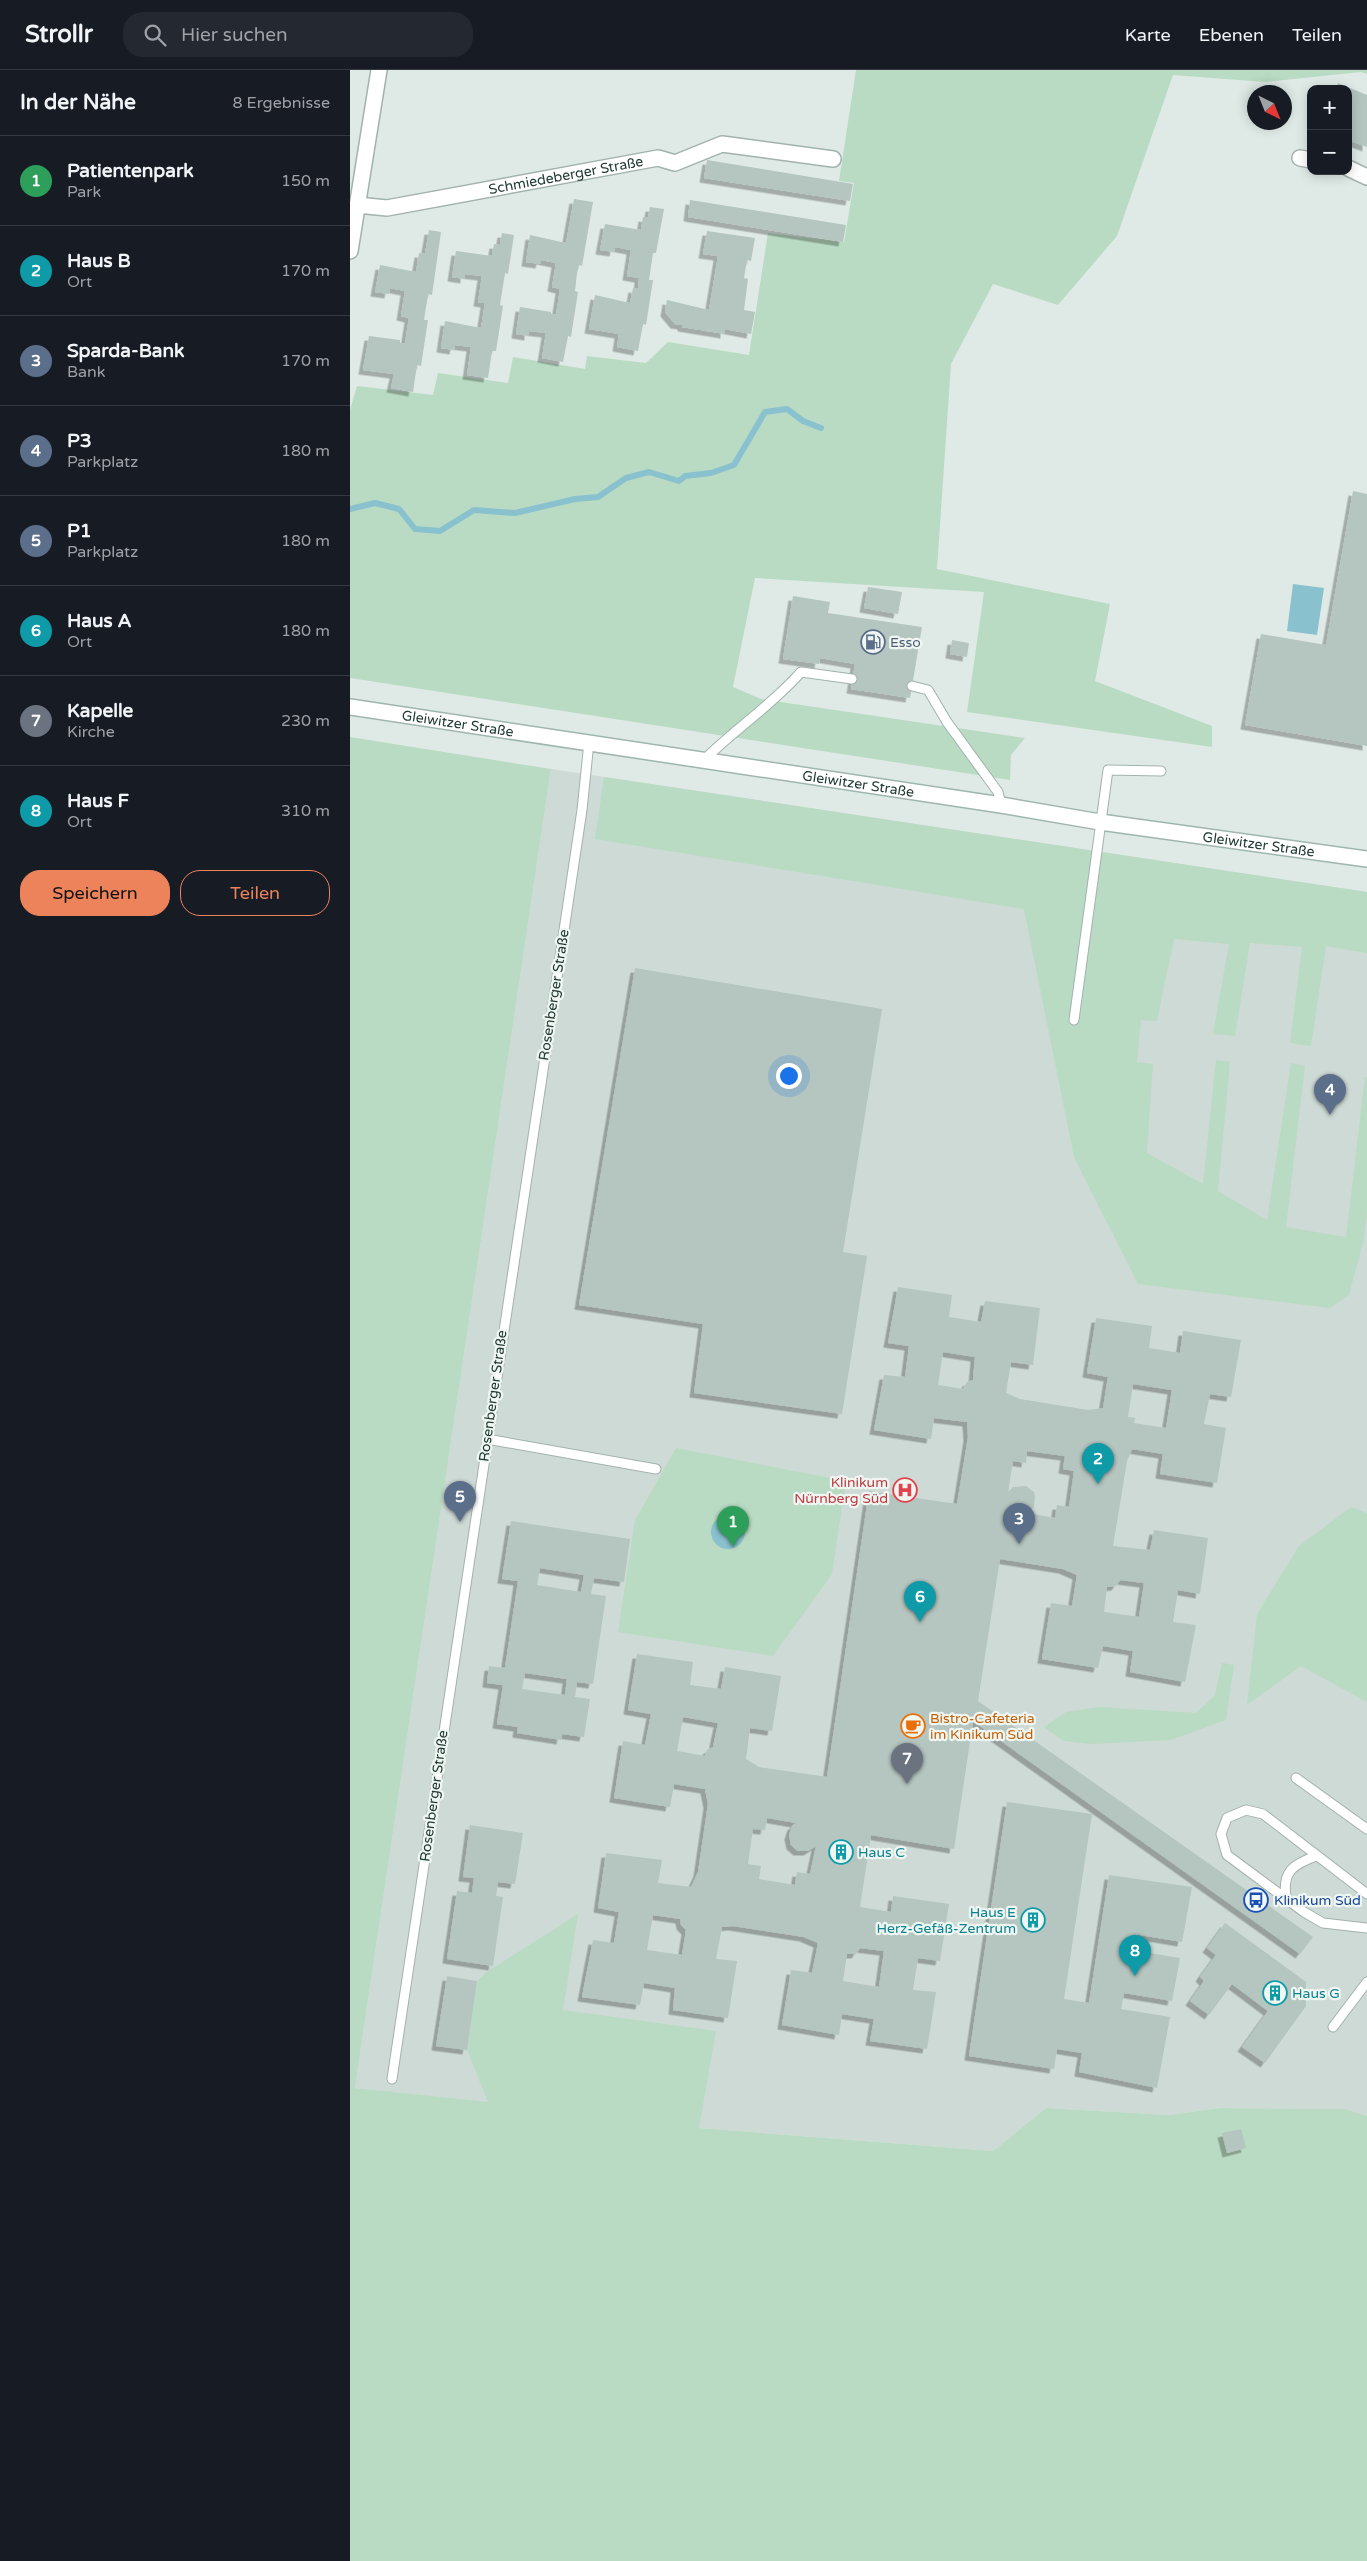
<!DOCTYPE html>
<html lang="de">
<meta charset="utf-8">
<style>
:root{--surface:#171b24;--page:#242831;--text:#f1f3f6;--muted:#9ea1a6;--line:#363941;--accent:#ed835b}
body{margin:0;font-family:"Varela Round",sans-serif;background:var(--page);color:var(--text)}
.controls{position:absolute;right:15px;top:15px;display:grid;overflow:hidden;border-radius:10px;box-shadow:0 2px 12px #0003}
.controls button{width:45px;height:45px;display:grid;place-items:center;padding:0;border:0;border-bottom:1px solid var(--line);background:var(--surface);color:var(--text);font:25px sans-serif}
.compass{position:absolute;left:897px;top:15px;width:45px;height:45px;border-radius:50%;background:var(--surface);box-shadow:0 2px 12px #0003;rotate:137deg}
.you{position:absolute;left:438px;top:1005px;width:18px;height:18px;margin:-12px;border:4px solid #fff;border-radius:50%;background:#1a73e8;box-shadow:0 0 0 8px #1a73e833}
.badge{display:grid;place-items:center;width:32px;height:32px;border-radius:50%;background:var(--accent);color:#fff;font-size:16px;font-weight:700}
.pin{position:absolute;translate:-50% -41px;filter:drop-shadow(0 1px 2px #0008)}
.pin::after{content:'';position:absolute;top:26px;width:18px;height:15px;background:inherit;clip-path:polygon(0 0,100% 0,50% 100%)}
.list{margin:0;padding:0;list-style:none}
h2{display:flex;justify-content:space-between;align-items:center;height:65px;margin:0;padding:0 20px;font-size:21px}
h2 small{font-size:16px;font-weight:400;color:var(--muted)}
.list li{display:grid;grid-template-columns:32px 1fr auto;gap:15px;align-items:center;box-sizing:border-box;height:90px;padding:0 20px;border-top:1px solid var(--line)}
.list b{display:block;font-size:19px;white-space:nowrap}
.list p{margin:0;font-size:16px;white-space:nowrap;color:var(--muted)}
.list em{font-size:16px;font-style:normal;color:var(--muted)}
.actions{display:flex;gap:10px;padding:15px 20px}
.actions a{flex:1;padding:11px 0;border:1px solid var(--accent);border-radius:20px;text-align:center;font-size:18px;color:var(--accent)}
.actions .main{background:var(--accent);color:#111}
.icon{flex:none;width:28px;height:28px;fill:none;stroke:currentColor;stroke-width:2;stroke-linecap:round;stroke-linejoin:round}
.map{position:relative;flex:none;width:1017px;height:2491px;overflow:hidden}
header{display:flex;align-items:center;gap:30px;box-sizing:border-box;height:70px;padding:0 25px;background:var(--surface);border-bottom:1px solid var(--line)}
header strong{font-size:24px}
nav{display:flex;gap:28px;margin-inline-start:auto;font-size:18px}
.search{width:350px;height:45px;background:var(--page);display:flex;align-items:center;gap:12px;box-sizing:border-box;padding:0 18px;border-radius:20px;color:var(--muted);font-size:19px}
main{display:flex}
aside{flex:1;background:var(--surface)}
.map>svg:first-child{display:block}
</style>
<header>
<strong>Strollr</strong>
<div class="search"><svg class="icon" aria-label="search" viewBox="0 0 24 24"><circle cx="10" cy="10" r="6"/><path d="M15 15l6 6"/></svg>Hier suchen</div>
<nav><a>Karte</a><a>Ebenen</a><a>Teilen</a></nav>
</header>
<main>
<aside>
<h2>In der Nähe<small>8 Ergebnisse</small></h2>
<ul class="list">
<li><span class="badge" style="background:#2e9e5b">1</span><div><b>Patientenpark</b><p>Park</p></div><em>150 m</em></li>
<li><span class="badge" style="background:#0f9aa8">2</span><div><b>Haus B</b><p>Ort</p></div><em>170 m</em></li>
<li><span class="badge" style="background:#5c6f8a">3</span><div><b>Sparda-Bank</b><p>Bank</p></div><em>170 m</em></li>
<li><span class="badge" style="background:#5c6f8a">4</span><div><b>P3</b><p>Parkplatz</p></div><em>180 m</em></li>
<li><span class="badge" style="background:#5c6f8a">5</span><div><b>P1</b><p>Parkplatz</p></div><em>180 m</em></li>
<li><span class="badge" style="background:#0f9aa8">6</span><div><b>Haus A</b><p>Ort</p></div><em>180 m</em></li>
<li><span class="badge" style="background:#6b7280">7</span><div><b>Kapelle</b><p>Kirche</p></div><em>230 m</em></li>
<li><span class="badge" style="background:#0f9aa8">8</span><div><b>Haus F</b><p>Ort</p></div><em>310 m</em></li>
</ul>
<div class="actions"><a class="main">Speichern</a><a>Teilen</a></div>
</aside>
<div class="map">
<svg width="1017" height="2491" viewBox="0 0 1017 2491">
<defs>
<filter id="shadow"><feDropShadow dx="-4.5" dy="4.5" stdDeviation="0" flood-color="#0004"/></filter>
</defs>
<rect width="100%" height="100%" fill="#dfeae6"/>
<path fill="#cedad5" d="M201,699L1017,822V2046L995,2039L870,2038L819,2045L696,2038L643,2081L349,2058L5,2018Z"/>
<path fill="#b9dbc3" d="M506,0H1017V4L1011,2L915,12L823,5L767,166L708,235L643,214L601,294L587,499L760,534L745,611L862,656V677L617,642L634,522L405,508L383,617L411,629L675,668L661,685L660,710L0,608V340L7,316L83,325L88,303L158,313L163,287L235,299L237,286L296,293L318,272L399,285L418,163L494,172L504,113L489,111Z
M0,667L201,699L5,2018L138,2032L117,1980L127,1911L137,1902L228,1844L213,1940L366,1961L349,2058L643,2081L696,2038L819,2045L870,2038L995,2039L1017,2046V2491H0Z
M254,707L1017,822V883L976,876L961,976L940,973L952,877L900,873L885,966L863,964L879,874L824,869L807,951L791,950L787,992L803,994L797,1083L853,1114L866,990L880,992L868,1121L917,1150L941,993L955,996L936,1157L996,1167L1015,1007H1017V1143L1014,1169L999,1225L980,1238L788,1214L724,1087L674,839L245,769Z
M326,1378L496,1411L482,1504L423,1586L268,1562L285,1450Z
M1001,1437L1017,1443V1632L951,1596L897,1635L907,1544L949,1476Z
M872,1593L884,1595L876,1650L821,1670L740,1674L714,1671L694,1657L716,1642L750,1637L846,1643L865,1625Z"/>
<path fill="#89c1ce" d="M943,514L974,518L967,565L937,561Z
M361 1462a17 17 0 1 1 34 0a17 17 0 1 1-34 0Z"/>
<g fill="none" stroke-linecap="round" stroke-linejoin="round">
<path stroke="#89c1ce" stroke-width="6" d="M0,439L25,433L49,439L65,459L90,461L124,440L165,443L225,429L248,427L276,408L299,402L329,411L335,406L361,403L384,395L415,342L437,339L453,351L471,358"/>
</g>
<path fill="#b5c5bf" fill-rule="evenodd" filter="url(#shadow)" d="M988,13L1017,25V77L998,70V19H985Z
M357,90L503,114L500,131L354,108Z
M224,129L243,132L232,196L229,195L227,203L225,221L228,222L221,267L218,266L213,292L192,288L196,263L179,261V266L166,264L170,237L201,242V244L206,245L210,219L202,217L206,193L191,190L190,194L176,192L180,165L216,173Z
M340,130L496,155L493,172L338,147Z
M300,137L314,139L306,183H303L299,210H303L296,255L293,254L288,281L267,277L269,264L239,259L245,225L280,233L283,218L288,219L289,208L277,206L281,180L265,177L264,182L250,180L255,154L291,160L293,147L298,148Z
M79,160L91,162L82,225L78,224L77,231L74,250H78L71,296L67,295L63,322L41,318L44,304L13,300L19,266L50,270V273H55L59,248L51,246L55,221L40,218L39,224L25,222L30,195L66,202L69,183L75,184Z
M357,161L405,168L401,191L397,190L394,208L398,209L394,240L405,242L401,264L375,259V264L332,257V255L325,254L315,242L317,230L359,240L368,186L353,184Z
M152,163L164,165L158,204L155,203L150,235L153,236L146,281H142L138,308L117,305L121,277L105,275L104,280L91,278L95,251L131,258L135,233L128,232L132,206L115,204V209L102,207L106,181L142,186L144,174L150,175Z
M1003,421L1017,424V676L895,655L911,564L976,575Z
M518,517L552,522L548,544L514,538Z
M443,526L480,532L478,543L572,557L560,628L501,619L505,594L470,588L469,594L433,589Z
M602,570L619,573L617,587L600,584Z
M285,898L532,939L493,1182L517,1186L492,1344L344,1323L353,1254L229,1235Z
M548,1217L602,1225L599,1247L631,1252L635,1231L690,1238L683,1295L661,1292L656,1323L670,1329L738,1340L753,1338L758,1307L737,1303L746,1248L802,1256L799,1278L830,1283L833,1261L891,1270L881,1327L860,1324L854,1354L876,1358L867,1413L810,1404L813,1384L782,1379L777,1391L763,1476L800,1480L804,1460L858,1468L850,1524L828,1520L823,1552L846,1555L835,1612L780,1602L783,1581L753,1576L748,1598L692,1589L701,1533L722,1536L727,1505L713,1499L650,1489L628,1631L963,1867L950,1884L623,1651L604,1779L521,1765L510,1837L541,1842L543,1826L599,1834L590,1891L568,1888L563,1920L586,1922L577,1979L520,1971L524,1949L492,1944L489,1965L432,1955L441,1900L462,1903L468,1873L454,1867L383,1856L372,1857L366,1889L387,1891L378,1948L323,1940L325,1918L294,1913L290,1935L232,1927L243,1870L264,1873L269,1842L248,1838L256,1783L312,1790L308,1813L341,1817L348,1802L358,1734L355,1719L324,1714L320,1737L264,1728L273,1671L295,1675L301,1644L278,1640L287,1584L343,1592L340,1615L371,1619L375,1597L431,1606L422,1661L400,1658L396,1689L409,1697L477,1707L519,1421L607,1434L618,1367L617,1352L584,1348L581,1369L524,1360L534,1305L555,1307L559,1276L538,1273ZM593,1282L625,1287L623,1310L617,1312L613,1319L588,1315ZM783,1314L822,1320L816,1358L784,1353L785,1348L778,1347ZM677,1381L715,1386L713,1399L724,1401L719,1437L707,1435L705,1448L677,1443L684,1437L685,1428L684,1422L676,1416L663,1417L658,1422L663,1391L676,1393ZM770,1510L794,1513L789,1547L754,1542L757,1517L766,1516ZM333,1647L368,1653L363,1677L357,1680L355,1686L327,1681ZM417,1748L446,1753L442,1756L439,1765L441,1775L448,1781H458L466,1776L460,1804L447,1802L445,1815L409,1809L411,1796L398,1794L403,1759L415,1760ZM303,1845L330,1849L331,1855L336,1860L332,1885L297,1880ZM510,1878L534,1881L529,1917L493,1911L497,1884H506Z
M161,1451L280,1469L274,1512L244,1508L241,1524L256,1526L243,1614L227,1612L225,1627L240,1629L234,1667L212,1664L211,1670L167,1663L168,1657L147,1654L153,1615L137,1613L139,1596L155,1598L168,1511L152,1509ZM190,1498L234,1505L231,1522L187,1515ZM175,1603L217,1609L215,1625L172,1619Z
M657,1732L742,1744L714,1929L739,1933L759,1805L842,1817L832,1872L784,1864L781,1880L830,1888L822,1931L774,1923L771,1939L820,1947L807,2018L729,2002L732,1983L707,1979L704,1999L619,1986Z
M120,1755L173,1763L165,1814L148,1812L146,1826L153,1827L143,1896L97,1889L107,1821L122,1823L124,1808L113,1807Z
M875,1853L956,1912V1936L915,1993L892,1977L918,1941L882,1914L859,1945L840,1931L854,1911L850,1907L866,1885L857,1878Z
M97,1906L127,1911L117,1980L86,1976Z
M891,2059L896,2078L877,2083L872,2063Z"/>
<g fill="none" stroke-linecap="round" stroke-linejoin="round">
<g stroke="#a2b2ad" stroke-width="11">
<path id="service" d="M562,616L578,620L597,652L648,722L651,735
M354,690C385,659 422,635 451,602L502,609
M724,950L758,700L811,701
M137,1369L306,1399
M946,1708L1017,1759
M1017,1824L913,1744L896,1740L877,1748L871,1764L877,1785L954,1842L973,1853L1017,1858
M936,1827C932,1801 944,1794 966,1786
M983,1957L1017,1912
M42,2009L232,740L239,672"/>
</g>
<g stroke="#a2b2ad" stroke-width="18">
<g id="minor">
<path d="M950,88L961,90"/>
<path d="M998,98L1017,107"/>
<path id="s1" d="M7,135L37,138L308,88L325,93L372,74L483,89"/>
<path d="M0,181L29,0"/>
</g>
</g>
<g stroke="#9fb5ae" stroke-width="18">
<g id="secondary">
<path id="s2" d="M0,637L651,735L750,752L1017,789"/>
</g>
</g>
<use href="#service" stroke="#fff" stroke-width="9"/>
<use href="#minor" stroke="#fff" stroke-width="15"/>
<use href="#secondary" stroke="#fff" stroke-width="15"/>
</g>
<defs>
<g id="fuel-ring" transform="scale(1.25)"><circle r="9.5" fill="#f0f7f3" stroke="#5c6f8a" stroke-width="1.5"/><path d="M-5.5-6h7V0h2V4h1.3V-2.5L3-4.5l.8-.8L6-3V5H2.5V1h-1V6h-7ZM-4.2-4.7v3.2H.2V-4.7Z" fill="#5c6f8a"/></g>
<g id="hospital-ring" transform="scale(1.25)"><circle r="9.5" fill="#f0f7f3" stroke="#e0444e" stroke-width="1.5"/><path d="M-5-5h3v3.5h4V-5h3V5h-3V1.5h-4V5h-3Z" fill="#e0444e"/></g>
<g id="cafe-ring" transform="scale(1.25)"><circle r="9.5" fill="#f0f7f3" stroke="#e8710a" stroke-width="1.5"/><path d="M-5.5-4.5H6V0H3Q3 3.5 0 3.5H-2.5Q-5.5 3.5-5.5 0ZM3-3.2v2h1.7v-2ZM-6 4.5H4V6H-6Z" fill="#e8710a"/></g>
<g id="building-ring" transform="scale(1.25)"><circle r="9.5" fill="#f0f7f3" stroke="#0f9aa8" stroke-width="1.5"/><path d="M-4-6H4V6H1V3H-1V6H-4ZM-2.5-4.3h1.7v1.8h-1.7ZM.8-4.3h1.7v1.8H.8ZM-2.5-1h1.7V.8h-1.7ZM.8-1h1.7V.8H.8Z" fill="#0f9aa8"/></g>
<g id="bus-ring" transform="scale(1.25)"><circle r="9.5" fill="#f0f7f3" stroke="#1a4fb4" stroke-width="1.5"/><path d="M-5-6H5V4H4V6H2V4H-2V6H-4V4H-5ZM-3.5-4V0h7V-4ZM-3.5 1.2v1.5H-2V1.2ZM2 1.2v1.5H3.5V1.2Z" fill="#1a4fb4"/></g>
</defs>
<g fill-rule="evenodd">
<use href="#fuel-ring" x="523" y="572"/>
<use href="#hospital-ring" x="555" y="1420"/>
<use href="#cafe-ring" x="563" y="1656"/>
<use href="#building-ring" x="491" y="1782"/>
<use href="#bus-ring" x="906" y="1830"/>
<use href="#building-ring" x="683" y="1850"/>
<use href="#building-ring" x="925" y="1923"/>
</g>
<g text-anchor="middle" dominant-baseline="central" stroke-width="4.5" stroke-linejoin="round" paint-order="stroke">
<g font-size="14" fill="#213a34" stroke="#f0f7f3">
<text stroke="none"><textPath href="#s1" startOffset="212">Schmiedeberger Straße</textPath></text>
<text stroke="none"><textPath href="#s2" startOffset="109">Gleiwitzer Straße</textPath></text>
<text stroke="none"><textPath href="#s2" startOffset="514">Gleiwitzer Straße</textPath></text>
<text stroke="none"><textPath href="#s2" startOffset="919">Gleiwitzer Straße</textPath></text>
<text transform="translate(204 925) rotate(-81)">Rosenberger Straße</text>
<text transform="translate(143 1326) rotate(-82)">Rosenberger Straße</text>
<text transform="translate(84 1726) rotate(-82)">Rosenberger Straße</text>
</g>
<g font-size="14" fill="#4e5e75" stroke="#f0f7f3" text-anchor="start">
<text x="540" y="572">Esso</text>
</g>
<g font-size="14" fill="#be3a42" stroke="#f0f7f3" text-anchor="end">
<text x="538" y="1412">Klinikum<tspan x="538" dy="16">Nürnberg Süd</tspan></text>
</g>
<g font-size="14" fill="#c56008" stroke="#f0f7f3" text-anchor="start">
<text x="580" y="1648">Bistro-Cafeteria<tspan x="580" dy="16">im Kinikum Süd</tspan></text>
</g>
<g font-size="14" fill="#0d838f" stroke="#f0f7f3" text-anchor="start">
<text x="508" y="1782">Haus C</text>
<text x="666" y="1842" text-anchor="end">Haus E<tspan x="666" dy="16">Herz-Gefäß-Zentrum</tspan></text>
<text x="942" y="1923">Haus G</text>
</g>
<g font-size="14" fill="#164399" stroke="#f0f7f3" text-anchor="start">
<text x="924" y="1830">Klinikum Süd</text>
</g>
</g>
</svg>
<div class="controls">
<button>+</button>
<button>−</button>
</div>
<svg class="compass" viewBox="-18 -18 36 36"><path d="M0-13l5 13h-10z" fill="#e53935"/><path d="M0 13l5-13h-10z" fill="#9ea1a6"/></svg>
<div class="you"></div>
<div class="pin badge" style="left:383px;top:1477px;background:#2e9e5b">1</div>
<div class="pin badge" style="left:748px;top:1414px;background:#0f9aa8">2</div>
<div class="pin badge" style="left:669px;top:1474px;background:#5c6f8a">3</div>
<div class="pin badge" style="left:980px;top:1045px;background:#5c6f8a">4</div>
<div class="pin badge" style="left:110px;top:1452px;background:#5c6f8a">5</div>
<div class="pin badge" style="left:570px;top:1552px;background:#0f9aa8">6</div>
<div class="pin badge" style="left:557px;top:1714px;background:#6b7280">7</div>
<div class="pin badge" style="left:785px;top:1906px;background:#0f9aa8">8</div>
</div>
</main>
